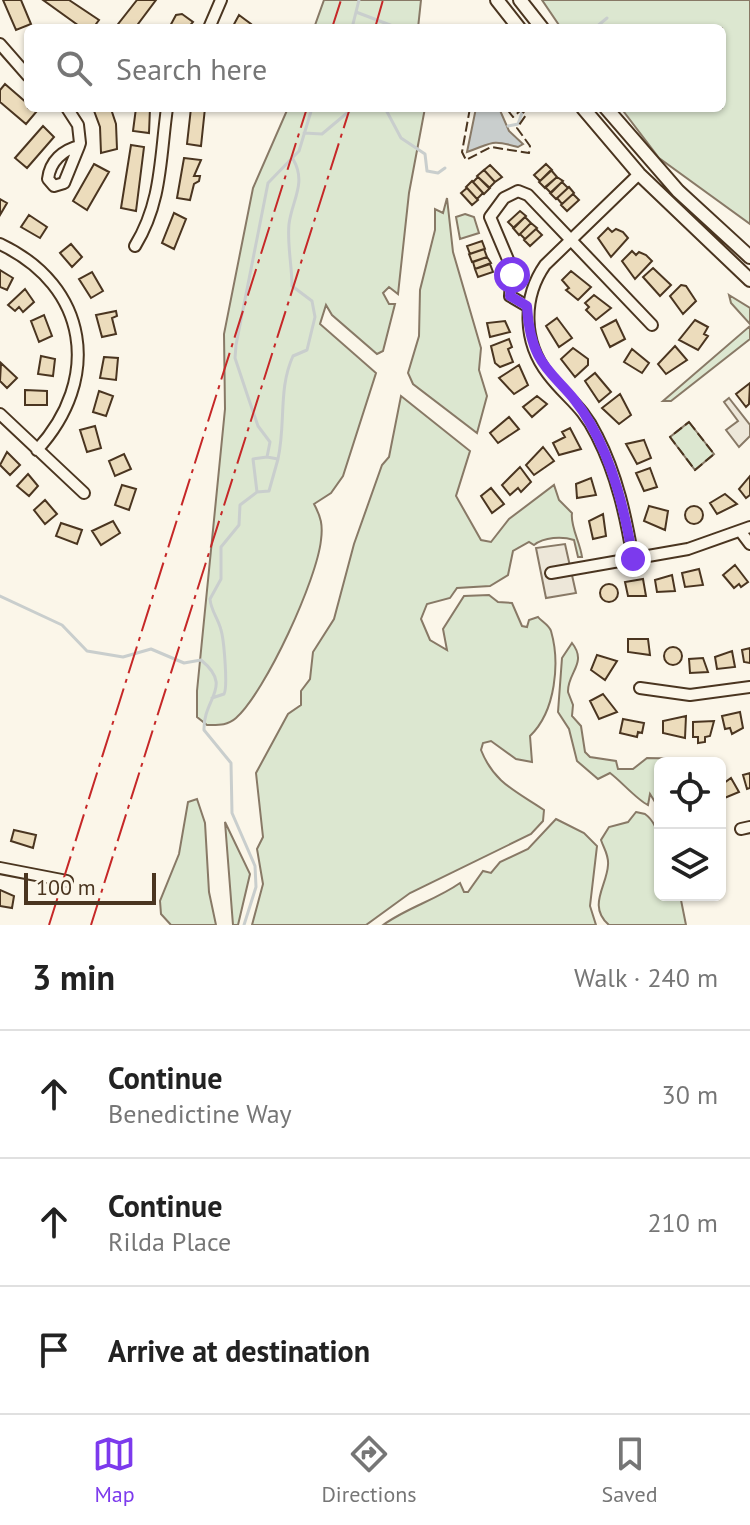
<!DOCTYPE html>
<meta charset="utf-8">
<style>
:root{--surface:#fff;--page:#f2f2f2;--text:#222;--muted:#767676;--line:#e0e0e0;--accent:#7c3aed}
body{margin:0;font-family:"PT Sans",sans-serif;background:var(--page);color:var(--text)}
.controls{position:absolute;right:24px;bottom:24px;display:grid;overflow:hidden;border-radius:12px;box-shadow:0 2px 6px #0004}
.controls button{width:72px;height:72px;display:grid;place-items:center;padding:0;border:0;border-bottom:2px solid var(--line);background:var(--surface);color:var(--text);font:40px sans-serif}
.scale{position:absolute;left:24px;bottom:20px;width:132px;box-sizing:border-box;padding-left:8px;border:4px solid #4a3520;border-top:0;font-size:22px;line-height:28px;white-space:nowrap;color:#4a3520;-webkit-text-stroke:6px #fbf6e9;paint-order:stroke}
.stop{position:absolute;width:24px;height:24px;margin:-18px;border:6px solid #7c3aed;border-radius:50%;background:#fff}
.stop.end{background:#7c3aed;border-color:#fff;box-shadow:0 2px 8px #0008}
.list{margin:0;padding:0;list-style:none}
h2{display:flex;justify-content:space-between;align-items:center;height:104px;margin:0;padding:0 32px;font-size:34px}
h2 small{font-size:26px;font-weight:400;color:var(--muted)}
.list li{display:grid;grid-template-columns:52px 1fr auto;gap:24px;align-items:center;box-sizing:border-box;height:128px;padding:0 32px;border-top:2px solid var(--line)}
.list b{display:block;font-size:30px;white-space:nowrap}
.list p{margin:0;font-size:26px;white-space:nowrap;color:var(--muted)}
.list em{font-size:26px;font-style:normal;color:var(--muted)}
.icon{flex:none;width:44px;height:44px;fill:none;stroke:currentColor;stroke-width:2;stroke-linecap:round;stroke-linejoin:round}
.map{position:relative;flex:none;width:750px;height:925px;overflow:hidden}
.search{position:absolute;background:var(--surface);box-shadow:0 2px 6px #0004;left:24px;right:24px;top:24px;height:88px;display:flex;align-items:center;gap:20px;box-sizing:border-box;padding:0 28px;border-radius:12px;color:var(--muted);font-size:30px}
.sheet{height:488px;background:var(--surface)}
nav{display:flex;justify-content:space-around;align-items:center;box-sizing:border-box;height:112px;border-top:2px solid var(--line);background:var(--surface);font-size:22px;color:var(--muted)}
nav a{display:grid;justify-items:center;gap:4px}
nav .on{color:var(--accent)}
.map>svg:first-child{display:block}
</style>
<div class="map">
<svg width="750" height="925" viewBox="0 0 750 925">
<rect width="100%" height="100%" fill="#fbf6e9"/>
<path fill="#dce7d0" stroke="#887966" stroke-width="2" d="M324,0H421L418,28H314Z
M542,0H750V224L659,158L621,108H722V28H561Z
M288,108H425L409,193L398,294L389,287L383,293L389,304H395L383,351L377,354L332,315L326,305L320,324L376,373L343,476L331,493L314,504C321,517 323,525 321,540C317,579 266,691 236,718C227,726 218,725 207,725L197,717V691L225,409L224,334L253,188Z
M447,198L453,252L481,348L479,370L487,396L477,433L413,384L408,373L419,336L420,290L435,230V209L443,213Z
M465,214L474,217L479,233L460,239L456,217Z
M729,295L750,308V324L731,303Z
M750,326V339L671,401H663Z
M401,396L470,451L456,496L481,540L491,542L509,519L554,485L559,500L572,513C570,526 580,542 582,557H578L574,540C562,536 544,537 534,545L529,542L513,551L508,575L490,586L457,588L450,598L427,604L421,619L430,640L447,650L443,629L464,596L489,595L498,602L512,603L522,626L527,627L529,620L538,617C541,621 549,625 551,631C560,662 556,711 530,736L532,762L516,759L491,741L483,743L481,750C494,783 516,791 544,810L543,821L531,834L410,893L366,925H252L263,884L257,849L263,837L256,773L288,714L301,705V691L310,679L313,652L334,619L354,544L382,465L389,457Z
M689,422L714,454L695,470L670,437Z
M572,643C588,663 567,673 568,692L573,705L572,716L581,726L585,752L590,757L616,761L618,769H633L647,758L697,759L698,763H660V810L650,794L648,805C637,800 621,781 610,773L598,779L577,761L569,729L558,712L562,658Z
M197,799L205,823L209,892L216,925H171L161,914L160,901L179,854L188,802Z
M636,812L645,814C667,830 660,871 660,895H680L686,925H609C587,906 607,886 608,865C609,855 604,849 601,840L609,827L628,822Z
M556,819L584,833L597,846L590,906L596,925H383C408,907 436,900 460,883L464,892H468L483,871L491,873L500,862L528,849Z
M225,822L250,874L238,925H233Z"/>
<path fill="#ede7d9" stroke="#887966" stroke-width="2" d="M729,398L750,425V436L739,447L726,430L738,421L724,402Z
M565,544L576,593L546,598L536,548Z"/>
<path fill="#c9cecd" stroke="#887966" stroke-width="2" d="M476,108H499L509,131L523,144L518,147C490,139 493,143 467,152Z"/>
<g fill="none" stroke-linecap="round" stroke-linejoin="round">
<path stroke="#c9cecd" stroke-width="3" d="M356,12L398,28
M352,28L359,0
M595,28L607,18
M385,108L401,138L425,154L427,171L438,173L445,168
M508,126L518,124L522,113
M304,133L322,134L353,108
M267,457L278,459C286,423 278,389 293,356L307,350L315,317L312,301L292,286C292,266 287,244 289,224C292,200 307,183 293,159
M257,492L269,491L278,459
M0,596L62,625L87,651L123,657L151,649L184,663L201,660C234,687 203,698 204,730L231,763L232,813L255,866L256,887L244,925
M212,698L224,694C228,687 224,640 221,630C218,618 211,611 210,599L221,579V547L239,525L240,505L257,492L253,459L267,457L270,442L258,426L248,397L235,358L236,345L268,183L299,151L312,108"/>
</g>
<path fill="#ecdcbc" stroke="#4a3520" stroke-width="2" d="M3,0H21L31,24L16,30Z
M43,0H69L99,20L93,28H82Z
M137,0H156L135,28H115Z
M182,14L193,22L188,28H169L176,15Z
M239,15L251,24L248,28H232Z
M5,84L28,104V108L37,111L26,124L0,102V90Z
M93,108L111,109L116,124L117,149L101,153L100,127Z
M136,108H150L149,133L133,131Z
M191,108H205L201,146L187,144Z
M43,126L54,137L27,168L15,158Z
M131,145L144,147L136,211L121,208Z
M184,158L201,160L194,176H200L199,181L194,184L190,200L177,198Z
M94,164L109,172L87,210L73,201Z
M546,164L552,170L540,181L534,175Z
M490,165L502,177L495,182L484,170Z
M484,170L495,182L489,188L477,176Z
M551,170L557,177L545,188L539,182Z
M478,177L490,188L484,194L473,182Z
M557,177L563,181L551,193L545,187Z
M472,181L483,193L477,199L466,187Z
M562,182L568,188L556,199L550,193Z
M569,187L574,193L562,204L557,198Z
M467,188L478,200L472,205L461,193Z
M573,194L579,200L567,211L561,205Z
M0,199L7,203L0,215Z
M520,211L526,216L514,228L508,222Z
M174,213L186,219L174,249L162,243Z
M29,215L47,227L40,238L21,227Z
M525,217L531,223L519,235L513,228Z
M531,223L537,228L525,239L520,234Z
M608,228L612,232L616,229L623,232L628,238L611,257L598,238Z
M536,229L542,235L530,246L524,240Z
M482,241L485,249L470,254L467,246Z
M71,244L82,257L72,267L60,253Z
M484,249L487,257L472,262L469,254Z
M632,251L636,255L639,252L646,255L652,261L635,279L622,261Z
M487,257L491,263L475,269L473,262Z
M490,264L493,272L478,277L475,269Z
M653,268L671,285L660,296L643,277Z
M0,270L13,278L7,290L0,287Z
M571,271L591,287L578,300L566,290L569,288L562,280Z
M92,272L103,291L91,298L79,279Z
M681,285L686,286L696,301L683,314L670,296Z
M25,289L34,302L23,312L19,307L15,311L8,305Z
M594,295L611,308L596,320L586,310L589,307L585,303Z
M116,311L117,316L112,318L116,334L102,337L96,315Z
M44,315L52,336L39,342L31,321Z
M557,318L572,338L559,347L546,326Z
M616,320L625,339L610,347L601,328Z
M695,320L708,327L704,334L708,336L698,350L679,340Z
M505,321L510,332L490,337L487,323Z
M509,339L512,347L508,349L513,362L500,367L495,363L491,346Z
M675,346L687,360L666,374L658,364Z
M573,348L588,359V365L575,377L561,359Z
M632,349L649,363L642,373L624,362Z
M41,356L55,359L53,376L38,374Z
M104,357L118,358L116,380L100,378Z
M1,363L17,378L7,388L0,381Z
M519,365L528,385L514,394L499,378Z
M595,373L611,392L599,402L585,381Z
M750,383L749,404L746,407L736,394Z
M25,390L47,391V405H25Z
M99,391L113,396L106,416L93,412Z
M620,394L631,415L619,424L602,408Z
M537,396L547,404L532,417L523,407Z
M509,417L519,429L498,443L490,433Z
M95,426L101,448L87,452L80,430Z
M570,428L581,449L559,455L553,443L565,437L562,432Z
M644,440L651,458L637,464L626,444Z
M543,447L554,461L534,475L526,465Z
M7,452L20,465L10,475L0,465Z
M124,454L131,469L115,476L109,461Z
M520,467L531,482L521,492L518,488L510,495L502,485Z
M650,468L657,487L644,491L636,473Z
M28,474L38,486L29,496L17,486Z
M750,476V495L746,498L739,489Z
M591,478L596,495L577,498L576,484Z
M122,485L136,489L129,510L115,505Z
M491,488L504,504L492,513L481,496Z
M725,494L737,504L717,514L710,503Z
M45,500L57,514L45,524L34,510Z
M649,506L668,511L665,530L644,521Z
M685 515a9 9 0 1 1 18 0a9 9 0 1 1-18 0Z
M603,514L606,536L593,539L589,521Z
M113,521L120,533L101,545L92,531Z
M61,523L82,530L77,544L56,536Z
M735,565L748,582L741,587L739,584L734,588L723,575Z
M699,569L703,585L685,587L682,573Z
M672,575L675,591L657,592L655,580Z
M643,579L646,596H628L625,582Z
M600 593a9 9 0 1 1 18 0a9 9 0 1 1-18 0Z
M628,639H648L650,655L628,652Z
M664 656a9 9 0 1 1 18 0a9 9 0 1 1-18 0Z
M750,648V663L744,662L742,650Z
M732,651L735,667L717,669L715,657Z
M597,655L617,661L605,680L591,670Z
M703,658L708,672L690,673L689,659Z
M603,694L617,712L599,719L590,701Z
M740,712L743,728L732,734L730,728L725,729L722,716Z
M686,716L685,738L663,733V721Z
M623,719L644,723L642,733L638,732L637,737L620,733Z
M714,721L710,736L705,737V742L698,743V737H693V722Z
M750,773V788L747,789L743,775Z
M731,778L739,792L722,799L720,786Z
M14,830L36,835L33,848L11,841Z
M0,890L14,896L12,908L0,906Z"/>
<g fill="none" stroke-linecap="round" stroke-linejoin="round">
<g stroke="#4a3520" stroke-width="14">
<path id="minor" d="M209,28L221,0
M0,44L28,76
M67,108L78,125L80,143L79,146L64,183L54,186L48,179C50,161 63,150 79,146
M0,244C89,286 102,379 37,450
M135,246C162,202 160,158 167,108
M527,306L510,296L512,269L490,217L504,198L518,191L528,195L652,325
M0,414L84,493
M741,532L750,544
M633,559C626,517 617,475 597,436C582,405 566,398 548,374C523,342 522,298 545,265L639,174
M551,573L688,549L750,527
M640,688L690,695L750,687
M741,829L750,827
M0,868L67,881"/>
</g>
<g stroke="#4a3520" stroke-width="16">
<path id="major" d="M497,0L519,28
M520,0L542,28
M583,108L639,174L750,280
M606,108L678,191L750,257"/>
</g>
<use href="#minor" stroke="#fbf6e9" stroke-width="10"/>
<use href="#major" stroke="#fbf6e9" stroke-width="12"/>
<path stroke="#4a3520" stroke-width="2" stroke-dasharray="10 4" stroke-linecap="butt" d="M470,108L462,152L466,160L491,147L529,153L530,146L517,128L526,115L521,110L513,117L506,108
M689,422L714,454L695,470L670,437Z"/>
<path stroke="#c62828" stroke-width="2" stroke-dasharray="28 6 4 6" stroke-linecap="butt" d="M332,28L341,0
M375,28L383,0
M49,925L307,108
M91,925L350,108"/>
</g>
<g fill="none" stroke-linecap="round" stroke-linejoin="round">
<path stroke="#7c3aed" stroke-width="10" d="M512,275L510,296L527,306C531,377 562,372 590,423C614,465 625,512 633,559"/>
</g>
</svg>
<div class="controls">
<button><svg class="icon" aria-label="locate" viewBox="0 0 24 24"><circle cx="12" cy="12" r="6"/><path d="M12 2v4M12 18v4M2 12h4M18 12h4"/></svg></button>
<button><svg class="icon" aria-label="layers" viewBox="0 0 24 24"><path d="M12 4l9 5-9 5-9-5zM3 14l9 5 9-5"/></svg></button>
</div>
<div class="scale">100 m</div>
<div class="stop" style="left:512px;top:275px"></div>
<div class="stop end" style="left:633px;top:559px"></div>
<div class="search"><svg class="icon" aria-label="search" viewBox="0 0 24 24"><circle cx="10" cy="10" r="6"/><path d="M15 15l6 6"/></svg>Search here</div>
</div>
<section class="sheet">
<h2>3 min<small>Walk · 240 m</small></h2>
<ul class="list">
<li><svg class="icon" aria-label="ahead" viewBox="0 0 24 24"><path d="M12 20V5M6 11l6-6 6 6"/></svg><div><b>Continue</b><p>Benedictine Way</p></div><em>30 m</em></li>
<li><svg class="icon" aria-label="ahead" viewBox="0 0 24 24"><path d="M12 20V5M6 11l6-6 6 6"/></svg><div><b>Continue</b><p>Rilda Place</p></div><em>210 m</em></li>
<li><svg class="icon" aria-label="arrive" viewBox="0 0 24 24"><path d="M6 21V4h12l-3 4 3 4H6"/></svg><div><b>Arrive at destination</b></div></li>
</ul>
</section>
<nav>
<a class="on"><svg class="icon" aria-label="map" viewBox="0 0 24 24"><path d="M3 6l6-2 6 2 6-2v14l-6 2-6-2-6 2zM9 4v14M15 6v14"/></svg>Map</a>
<a><svg class="icon" aria-label="directions" viewBox="0 0 24 24"><path d="M12 3l9 9-9 9-9-9zM9 14v-3h6M13 9l2 2-2 2"/></svg>Directions</a>
<a><svg class="icon" aria-label="saved" viewBox="0 0 24 24"><path d="M7 4h10v16l-5-4-5 4z"/></svg>Saved</a>
</nav>
